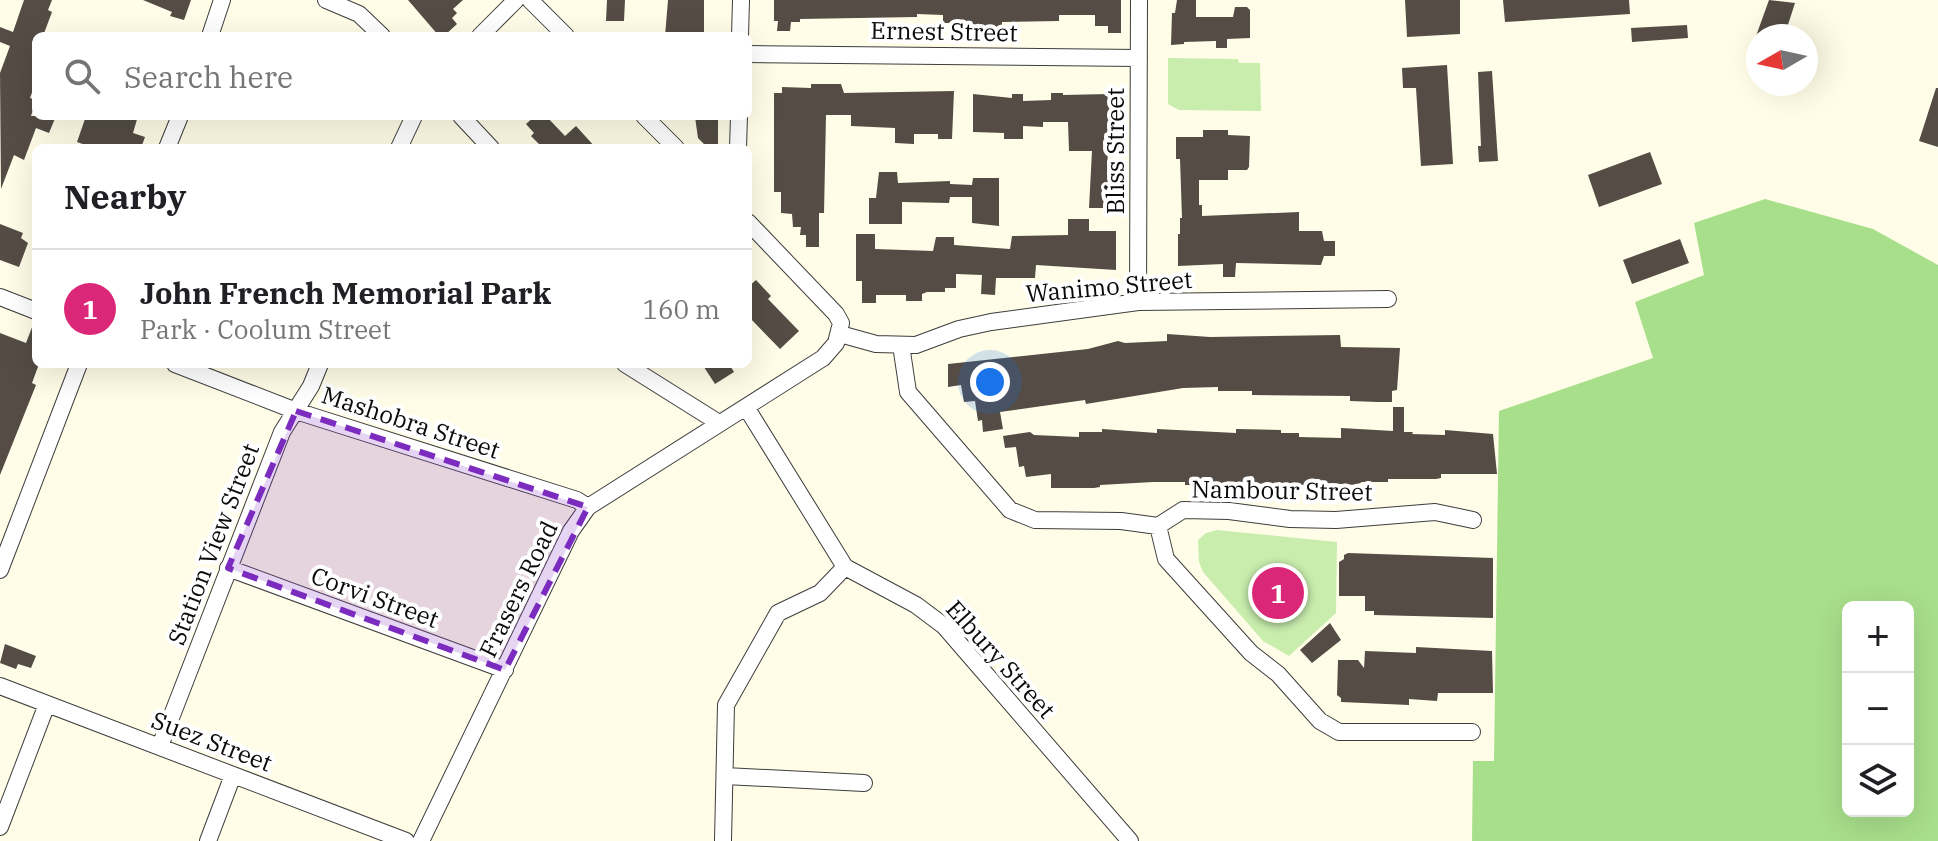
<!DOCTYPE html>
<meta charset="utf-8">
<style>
:root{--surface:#fff;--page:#f6f6f6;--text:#202124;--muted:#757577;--line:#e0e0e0;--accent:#db2777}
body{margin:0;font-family:"IBM Plex Serif",serif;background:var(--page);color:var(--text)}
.controls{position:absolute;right:24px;bottom:24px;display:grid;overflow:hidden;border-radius:12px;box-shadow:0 8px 32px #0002}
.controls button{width:72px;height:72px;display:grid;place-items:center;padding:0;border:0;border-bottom:2px solid var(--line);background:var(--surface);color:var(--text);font:40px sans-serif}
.compass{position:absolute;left:1746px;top:24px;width:72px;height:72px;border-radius:50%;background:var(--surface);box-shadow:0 8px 32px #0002;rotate:261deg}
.you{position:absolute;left:990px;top:382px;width:28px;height:28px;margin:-20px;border:6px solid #fff;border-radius:50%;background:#1a73e8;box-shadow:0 0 0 12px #1a73e833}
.badge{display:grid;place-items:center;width:52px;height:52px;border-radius:50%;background:var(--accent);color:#fff;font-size:26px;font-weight:700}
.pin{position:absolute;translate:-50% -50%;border:4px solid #fff;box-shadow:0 2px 8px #0006}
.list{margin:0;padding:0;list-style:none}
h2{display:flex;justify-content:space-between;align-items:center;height:104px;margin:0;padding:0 32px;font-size:34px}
h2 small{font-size:26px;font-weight:400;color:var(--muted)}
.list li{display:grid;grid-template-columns:52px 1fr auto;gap:24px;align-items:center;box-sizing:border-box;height:120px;padding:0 32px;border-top:2px solid var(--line)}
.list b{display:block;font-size:30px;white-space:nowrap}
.list p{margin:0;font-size:26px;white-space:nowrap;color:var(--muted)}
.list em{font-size:26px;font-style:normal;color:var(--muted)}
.icon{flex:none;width:44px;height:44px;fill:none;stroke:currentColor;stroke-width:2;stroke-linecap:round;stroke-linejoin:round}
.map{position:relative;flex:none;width:1938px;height:841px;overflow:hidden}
.search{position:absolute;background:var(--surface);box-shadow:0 8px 32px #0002;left:32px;top:32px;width:720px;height:88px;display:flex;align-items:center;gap:20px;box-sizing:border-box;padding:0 28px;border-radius:12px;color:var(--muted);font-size:30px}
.panel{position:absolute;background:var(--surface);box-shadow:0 8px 32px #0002;left:32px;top:144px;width:720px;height:224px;border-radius:12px}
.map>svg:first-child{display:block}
</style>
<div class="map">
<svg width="1938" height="841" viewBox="0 0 1938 841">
<rect width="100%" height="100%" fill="#fffde7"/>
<path fill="#c8edad" d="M1168,58L1238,59L1239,63H1260L1261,111L1179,110L1168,104Z
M1217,530L1337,542L1336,613L1289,656L1263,641L1203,572L1199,562L1198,540L1206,533Z"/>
<path fill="#a8df8b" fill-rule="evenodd" d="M1765,199L1873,229L1938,265V841H1472L1473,761H1494L1499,411L1653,358L1635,302L1704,275L1694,223ZM1848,607H1908V811H1848Z"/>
<path fill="#544c45" d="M24,0H52L48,10L52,12L43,36H36V67L32,79L36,82L30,98L36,100L31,116H56L49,133L36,128L24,160L14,155L1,189L0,73L10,46L0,42V27L13,32Z
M143,0H191L184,20L170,16L172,12Z
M408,0H463L453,9L457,13L452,18L457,24L444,36H439Z
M607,0H625L624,21H606Z
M668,0H704V36H665Z
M774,0H1121V33H1108V26H1095V15H1059V21L1002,22V27H984V35H970V23H943V15L917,14V17L800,19V22H791L790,31H777L778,21H774Z
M1177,0H1196V17H1233L1235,7H1247L1250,10V38L1227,39V48H1216V41L1184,42V44L1171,45L1172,13H1175Z
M1405,0H1460V34L1407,37Z
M1503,0H1629L1630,14L1505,22Z
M1769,0L1795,3L1785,34L1779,32L1778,36H1756Z
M1687,25L1688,38L1632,42L1631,28Z
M1447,65L1453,164L1421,166L1416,88H1403L1402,68Z
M1492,71L1498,161L1479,162L1478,146H1481L1478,72Z
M811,84H841L844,93L954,91L952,139H938V134H914V144L895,143V128L851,126V115H826L824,213H819V247H806V235H800L801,227H793L792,214L781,213V192H774V93H782V87L811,88Z
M1936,88H1938V147L1919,141Z
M1051,93H1063V95L1109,94V97H1117V150H1108L1107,174H1110L1111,179V193L1108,192V208H1089L1092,151H1069L1068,122H1043V127L1023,126V139H1004V133L973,132V94L1012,98V94H1023V101L1051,100Z
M86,116H138L133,133L145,137L141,148H94L77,142Z
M535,116H546L565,136L576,126L596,148H543L531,136L534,133L526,124Z
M695,117H718V148H708L698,138Z
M1203,130H1228V135L1250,136L1249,167L1247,170H1228V180H1199V205H1202V216L1299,212V231H1322L1324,241H1335V256H1324L1321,265L1236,263L1235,277H1223V264L1178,266V234H1180V218H1182L1180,159H1176V137H1203Z
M1650,152L1662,184L1599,207L1588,175Z
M879,172H897L898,183L950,181V184L972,185L973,178H999V226L972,223V197H950L949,203L902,202V224H869V198H876Z
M1068,219H1089V231H1116V270L1036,265L1035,278H996L995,295L981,294L982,275L956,274V288H945V292H927L922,294V301H906V295H876V303H862V281H856V234H875V249L933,251L936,237H954V245L1010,249L1012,236L1068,235Z
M0,224L23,233L21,238L28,243L19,267L0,260Z
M1680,239L1689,263L1632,284L1623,260Z
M756,280L771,296L768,299L799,331L780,349L748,316V287Z
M34,322H36V364H39L32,383L36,385L0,475V333L26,343Z
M1167,334L1210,337L1340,335L1341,347L1400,348L1397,390L1392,391V402H1378L1350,401V396L1252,395V391H1218V387L1183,388L1086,404L1085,400L1000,412L1003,429L983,432L982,420L978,421L975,401L964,402L961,385L948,387V364L1088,349L1118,341L1125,343L1167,341Z
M702,364H729L734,372L715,384Z
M1393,407H1404V432H1413L1412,434L1445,435V430L1493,434L1497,474H1441V478L1436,479H1388V482H1362L1356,485L1310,482V485H1284L1231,482L1228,485H1185V482H1153L1100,485V487L1094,488H1051V474L1026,477L1024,466L1019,467L1016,447L1005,448L1003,436L1030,432L1034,435L1079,437V432H1102V429L1157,433V429L1236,433V429L1281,430V433H1299V437L1341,438V428L1393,431Z
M1348,553L1493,558V618L1374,615V611H1365V596H1339V562L1344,559V555Z
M1330,623L1341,640L1312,663L1300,650Z
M5,644L36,656L31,668L18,664L16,669L0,663Z
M1416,647L1492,651L1493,693H1438L1437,701L1409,699V705L1341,702V698L1337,695L1338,660H1358L1364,668L1365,651L1416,653Z"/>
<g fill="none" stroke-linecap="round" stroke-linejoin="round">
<g stroke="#3d3d3d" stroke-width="18">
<path id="minor" d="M326,0L359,14L382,36
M530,0L566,36
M210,36L222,0
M480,36L516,0
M740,36L741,0
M748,54L1139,58
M461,116L491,148
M644,116L676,148
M167,148L180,116
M399,148L414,116
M738,148L739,116
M0,297L36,311
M1138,302L1139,0
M840,334L876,344L916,345L959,329L991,322L1138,302L1388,299
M901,345L908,392L1010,510L1035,520L1121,521L1158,526L1183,510L1229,511L1290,519L1336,520L1435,512L1473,520
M175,364L296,411L577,500L588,507
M625,364L719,423
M746,407L845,567L916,605L944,626L1130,841
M1158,526L1166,559L1251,653L1278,674L1320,721L1339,732H1472
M228,568L505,670
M0,570L79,364
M0,686L406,841
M160,746L282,432L311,386L320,364
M725,776L864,783
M0,827L47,704
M208,841L233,775
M421,841L571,531L588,507L823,358L836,343L841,323L836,314L748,222
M723,841L726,705L778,613L820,593L845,567"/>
</g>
<use href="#minor" stroke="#fff" stroke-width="16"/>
</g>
<path fill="#7b2cbf" fill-opacity="0.2" stroke="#7b2cbf" stroke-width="6" stroke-dasharray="16 10" stroke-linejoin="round" d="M296,411L588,507L505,670L228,568Z"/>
<g text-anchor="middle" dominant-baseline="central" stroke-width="8" stroke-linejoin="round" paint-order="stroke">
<g font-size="24" fill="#0a0a0a" stroke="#fff">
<text transform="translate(944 31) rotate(1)">Ernest Street</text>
<text transform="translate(1115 151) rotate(-90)">Bliss Street</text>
<text transform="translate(1109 286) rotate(-5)">Wanimo Street</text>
<text transform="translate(411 422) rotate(18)">Mashobra Street</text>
<text transform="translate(1282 490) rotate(1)">Nambour Street</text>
<text transform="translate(213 544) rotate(-69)">Station View Street</text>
<text transform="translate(518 589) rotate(-64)">Frasers Road</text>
<text transform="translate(375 597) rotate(20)">Corvi Street</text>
<text transform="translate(1001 659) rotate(48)">Elbury Street</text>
<text transform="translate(212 741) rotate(21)">Suez Street</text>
</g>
</g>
</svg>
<div class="controls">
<button>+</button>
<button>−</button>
<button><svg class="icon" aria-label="layers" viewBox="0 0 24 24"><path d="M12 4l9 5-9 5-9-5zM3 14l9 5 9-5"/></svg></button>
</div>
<svg class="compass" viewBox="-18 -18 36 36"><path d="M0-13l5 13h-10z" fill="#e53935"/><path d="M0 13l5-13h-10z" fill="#757577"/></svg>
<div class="you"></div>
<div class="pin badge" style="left:1278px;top:593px">1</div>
<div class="search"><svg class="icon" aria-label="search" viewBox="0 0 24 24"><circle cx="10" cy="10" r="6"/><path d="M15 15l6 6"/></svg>Search here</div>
<section class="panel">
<h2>Nearby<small></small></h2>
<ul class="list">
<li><span class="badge">1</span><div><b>John French Memorial Park</b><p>Park · Coolum Street</p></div><em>160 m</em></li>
</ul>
</section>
</div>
